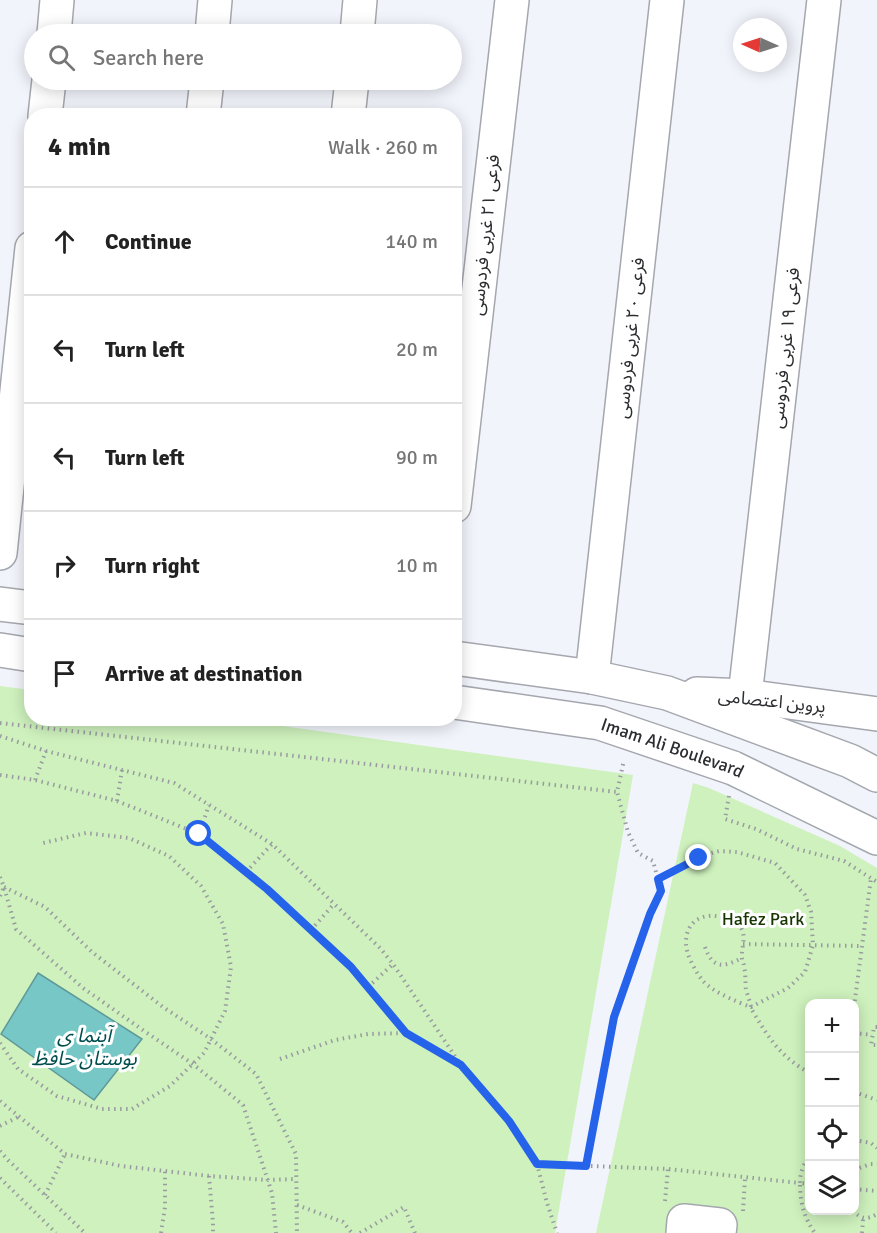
<!DOCTYPE html>
<html lang="en">
<head>
<meta charset="utf-8">
<style>
	:root { --surface:#fff; --page:#f2f2f2; --text:#222; --muted:#767676; --line:#e0e0e0 }
	body { margin:0; font-family:Signika,"Noto Sans Arabic",sans-serif; background:var(--page); color:var(--text) }
	.controls { position:absolute; right:18px; bottom:18px; display:grid; overflow:hidden; border-radius:12px; box-shadow:0 3px 15px #0003 }
	.controls button { width:54px; height:54px; display:grid; place-items:center; padding:0; border:0; border-bottom:2px solid var(--line); background:var(--surface); color:var(--text); font:30px sans-serif }
	.compass { position:absolute; left:733px; top:18px; width:54px; height:54px; border-radius:50%; background:var(--surface); box-shadow:0 3px 15px #0003; rotate:273deg }
	.stop { position:absolute; width:18px; height:18px; margin:-14px; border:4px solid #2563eb; border-radius:50%; background:#fff }
	.stop.end { background:#2563eb; border-color:#fff; box-shadow:0 2px 6px #0008 }
	.list { margin:0; padding:0; list-style:none }
	h2 { display:flex; justify-content:space-between; align-items:center; height:78px; margin:0; padding:0 24px; font-size:26px }
	h2 small { font-size:20px; font-weight:400; color:var(--muted) }
	.list li { display:grid; grid-template-columns:39px 1fr auto; gap:18px; align-items:center; box-sizing:border-box; height:108px; padding:0 24px; border-top:2px solid var(--line) }
	.list b { display:block; font-size:22px; white-space:nowrap }
	.list em { font-size:20px; font-style:normal; color:var(--muted) }
	.icon { flex:none; width:33px; height:33px; fill:none; stroke:currentColor; stroke-width:2; stroke-linecap:round; stroke-linejoin:round }
	.map { position:relative; flex:none; width:877px; height:1233px; overflow:hidden }
	.search { position:absolute; background:var(--surface); box-shadow:0 3px 15px #0003; left:24px; top:24px; width:438px; height:66px; display:flex; align-items:center; gap:15px; box-sizing:border-box; padding:0 21px; border-radius:33px; color:var(--muted); font-size:22px }
	.panel { position:absolute; background:var(--surface); box-shadow:0 3px 15px #0003; left:24px; top:108px; width:438px; height:618px; border-radius:24px }
	.map>svg:first-child { display:block }
	.green { fill:#cef1bd; fill-rule:evenodd }
	.water { fill:#76c7c6; stroke:#609999; stroke-width:1.5 }
	.lines { fill:none; stroke-linecap:round; stroke-linejoin:round }
	.minor-casing { stroke:#a5a7ae; stroke-width:36 }
	.major-casing { stroke:#a5a7ae; stroke-width:36 }
	.path { stroke:#999ba0; stroke-width:4; stroke-dasharray:1.5 4.5; stroke-linecap:butt }
	.minor { stroke:#fff; stroke-width:33 }
	.major { stroke:#fff; stroke-width:33 }
	.route { stroke:#2563eb; stroke-width:8 }
	.labels { text-anchor:middle; stroke-width:6; stroke-linejoin:round; paint-order:stroke }
	.street-label { font-size:18px; fill:#2c2d30; stroke:#fff }
	.park-label { font-size:18px; fill:#163500; stroke:#fff }
	.water-label { font-size:20px; font-style:italic; fill:#004d4e; stroke:#fff }
</style>
</head>
<body>
<div class="map">
<svg width="877" height="1233" viewBox="0 0 877 1233">
	<rect width="100%" height="100%" fill="#f2f4fc"/>
	<!-- green -->
	<path class="green" d="M 0,686 L 31,690 L 32,718 L 232,719 L 633,775 L 555,1233 L 0,1233 Z
		M 693,783 L 709,788 L 840,846 L 877,868 L 877,1233 L 596,1233 ZM 810,1004 L 854,1004 L 854,1210 L 810,1210 Z"/>
	<!-- water -->
	<path class="water" d="M 38,973 L 142,1039 L 94,1100 L 1,1034 Z"/>
	<g class="lines">
		<!-- minor casing -->
		<g class="minor-casing">
			<path id="minor" d="M 54,34 L 57,0
				M 212,34 L 215,0
				M 357,34 L 360,0
				M 45,116 L 49,80
				M 203,116 L 207,80
				M 348,116 L 352,80
				M 454,506 L 512,0
				M 0,553 L 32,248
				M 592,677 L 667,0
				M 745,696 L 824,0
				M 683,1233 L 684,1221 L 720,1225 L 719,1233"/>
		</g>
		<!-- major casing -->
		<g class="major-casing">
			<g id="major">
				<path d="M 0,604 L 32,608"/>
				<path d="M 0,650 L 32,655"/>
				<path d="M 454,658 L 592,677 L 667,693 L 850,761 L 877,775"/>
				<path d="M 697,694 L 745,696 L 877,714"/>
				<path id="s1" d="M 454,702 L 600,723 L 733,768 L 877,838"/>
			</g>
		</g>
		<!-- path -->
		<path class="path" d="M 0,723 L 617,792 L 624,760
			M 0,736 L 46,751 L 174,783 L 272,844 L 380,948 L 393,964 L 461,1065
			M 0,775 L 35,780 L 117,801 L 199,834 L 267,889 L 351,967 L 406,1033
			M 35,780 L 46,751
			M 729,796 L 725,819 L 756,829 L 797,849 L 844,861 L 877,882
			M 117,801 L 122,770
			M 199,834 L 209,805
			M 246,872 L 272,844
			M 0,877 L 4,887 L 16,929 L 83,988 L 147,1033 L 193,1064 L 243,1105 L 272,1193 L 276,1233
			M 658,880 L 708,854 L 719,851 L 737,852 L 775,863 L 805,895 L 811,912 L 813,945 L 805,972 L 788,988 L 751,1007 C 737,1002 713,992 703,981 C 696,973 686,954 686,944 C 685,921 704,911 724,918 C 732,921 739,922 742,930 C 746,940 741,948 742,958 C 742,961 744,963 744,967 C 746,974 745,982 746,990 C 748,996 750,1002 751,1007 L 752,1010 C 768,1037 781,1058 810,1073
			M 4,887 L 45,907 L 92,952 L 163,1007 L 211,1039 L 256,1074 L 296,1154 L 297,1233
			M 0,896 L 4,887
			M 311,930 L 334,904
			M 743,944 L 862,946
			M 705,947 C 713,970 724,967 742,958
			M 368,987 L 393,964
			M 854,1007 L 871,878
			M 877,1027 L 874,1027 L 871,1045 L 877,1045
			M 854,1033 L 872,1035
			M 0,1043 L 18,1069 L 57,1096 L 102,1109 L 132,1109 L 170,1086 L 204,1053 L 225,1011 L 231,967 L 223,924 L 201,886 L 169,856 L 129,838 L 86,833 L 43,843
			M 280,1059 L 335,1040 L 368,1034 L 406,1033 L 461,1065 L 509,1121 L 537,1164 L 547,1203 L 557,1233
			M 854,1092 L 877,1100
			M 0,1101 L 65,1154 L 121,1166 L 209,1176 L 268,1180 L 296,1179
			M 0,1126 L 18,1117
			M 854,1140 L 871,1143 L 877,1148
			M 0,1151 L 8,1160 L 85,1233
			M 537,1164 L 668,1169 L 800,1183 C 800,1173 803,1164 810,1157
			M 586,1166 L 613,1017 L 650,914 L 661,891 L 653,861 L 638,853 L 628,832 L 617,792
			M 854,1170 L 870,1164 L 877,1164
			M 209,1176 L 213,1223 L 213,1233
			M 0,1178 L 56,1233
			M 810,1184 L 800,1183 C 800,1202 804,1218 815,1233
			M 854,1189 L 877,1191
			M 45,1195 L 65,1154
			M 665,1201 L 668,1169
			M 297,1205 L 343,1222 L 352,1233
			M 853,1210 C 860,1219 867,1220 877,1214
			M 743,1211 L 745,1178
			M 161,1233 L 165,1207 L 165,1171
			M 360,1233 L 404,1207 L 415,1233
			M 862,1233 L 863,1219"/>
		<!-- minor -->
		<use href="#minor" class="minor"/>
		<!-- major -->
		<use href="#major" class="major"/>
	</g>
	<g class="lines">
		<!-- route -->
		<path class="route" d="M 199,834 L 267,889 L 351,967 L 406,1033 L 461,1065 L 509,1121 L 537,1164 L 586,1166 L 614,1017 L 650,914 L 661,891 L 658,879 L 699,858"/>
	</g>
	<g class="labels">
		<!-- street labels -->
		<g class="street-label">
			<text transform="translate(485 235) rotate(-84)" y="6">فرعی ۲۱ غربی فردوسی</text>
			<text transform="translate(630 338) rotate(-84)" y="6">فرعی ۲۰ غربی فردوسی</text>
			<text transform="translate(785 348) rotate(-84)" y="6">فرعی ۱۹ غربی فردوسی</text>
			<text transform="translate(772 701) rotate(6)" y="6">پروین اعتصامی</text>
			<text dy="6" stroke="none"><textPath href="#s1" startOffset="224">Imam Ali Boulevard</textPath></text>
		</g>
		<!-- park labels -->
		<g class="park-label">
			<text x="763" y="925">Hafez Park</text>
		</g>
		<!-- water labels -->
		<g class="water-label">
			<text x="84" y="1042">آبنما ی<tspan x="84" dy="23">بوستان حافظ</tspan></text>
		</g>
	</g>
</svg>
<div class="controls">
<button>+</button>
<button>−</button>
<button><svg class="icon" aria-label="locate" viewBox="0 0 24 24"><circle cx="12" cy="12" r="6"/><path d="M12 2v4M12 18v4M2 12h4M18 12h4"/></svg></button>
<button><svg class="icon" aria-label="layers" viewBox="0 0 24 24"><path d="M12 4l9 5-9 5-9-5zM3 14l9 5 9-5"/></svg></button>
</div>
<svg class="compass" viewBox="-18 -18 36 36"><path d="M0-13l5 13h-10z" fill="#e53935"/><path d="M0 13l5-13h-10z" fill="#767676"/></svg>
<div class="stop" style="left:199px;top:834px"></div>
<div class="stop end" style="left:699px;top:858px"></div>
<div class="search"><svg class="icon" aria-label="search" viewBox="0 0 24 24"><circle cx="10" cy="10" r="6"/><path d="M15 15l6 6"/></svg>Search here</div>
<section class="panel">
<h2>4 min<small>Walk · 260 m</small></h2>
<ul class="list">
<li><svg class="icon" aria-label="ahead" viewBox="0 0 24 24"><path d="M12 20V5M6 11l6-6 6 6"/></svg><div><b>Continue</b></div><em>140 m</em></li>
<li><svg class="icon" aria-label="left" viewBox="0 0 24 24"><path d="M17 20v-9H6M10 6l-5 5 5 5"/></svg><div><b>Turn left</b></div><em>20 m</em></li>
<li><svg class="icon" aria-label="left" viewBox="0 0 24 24"><path d="M17 20v-9H6M10 6l-5 5 5 5"/></svg><div><b>Turn left</b></div><em>90 m</em></li>
<li><svg class="icon" aria-label="right" viewBox="0 0 24 24"><path d="M7 20v-9h11M14 6l5 5-5 5"/></svg><div><b>Turn right</b></div><em>10 m</em></li>
<li><svg class="icon" aria-label="arrive" viewBox="0 0 24 24"><path d="M6 21V4h12l-3 4 3 4H6"/></svg><div><b>Arrive at destination</b></div></li>
</ul>
</section>
</div>
</body>
</html>
